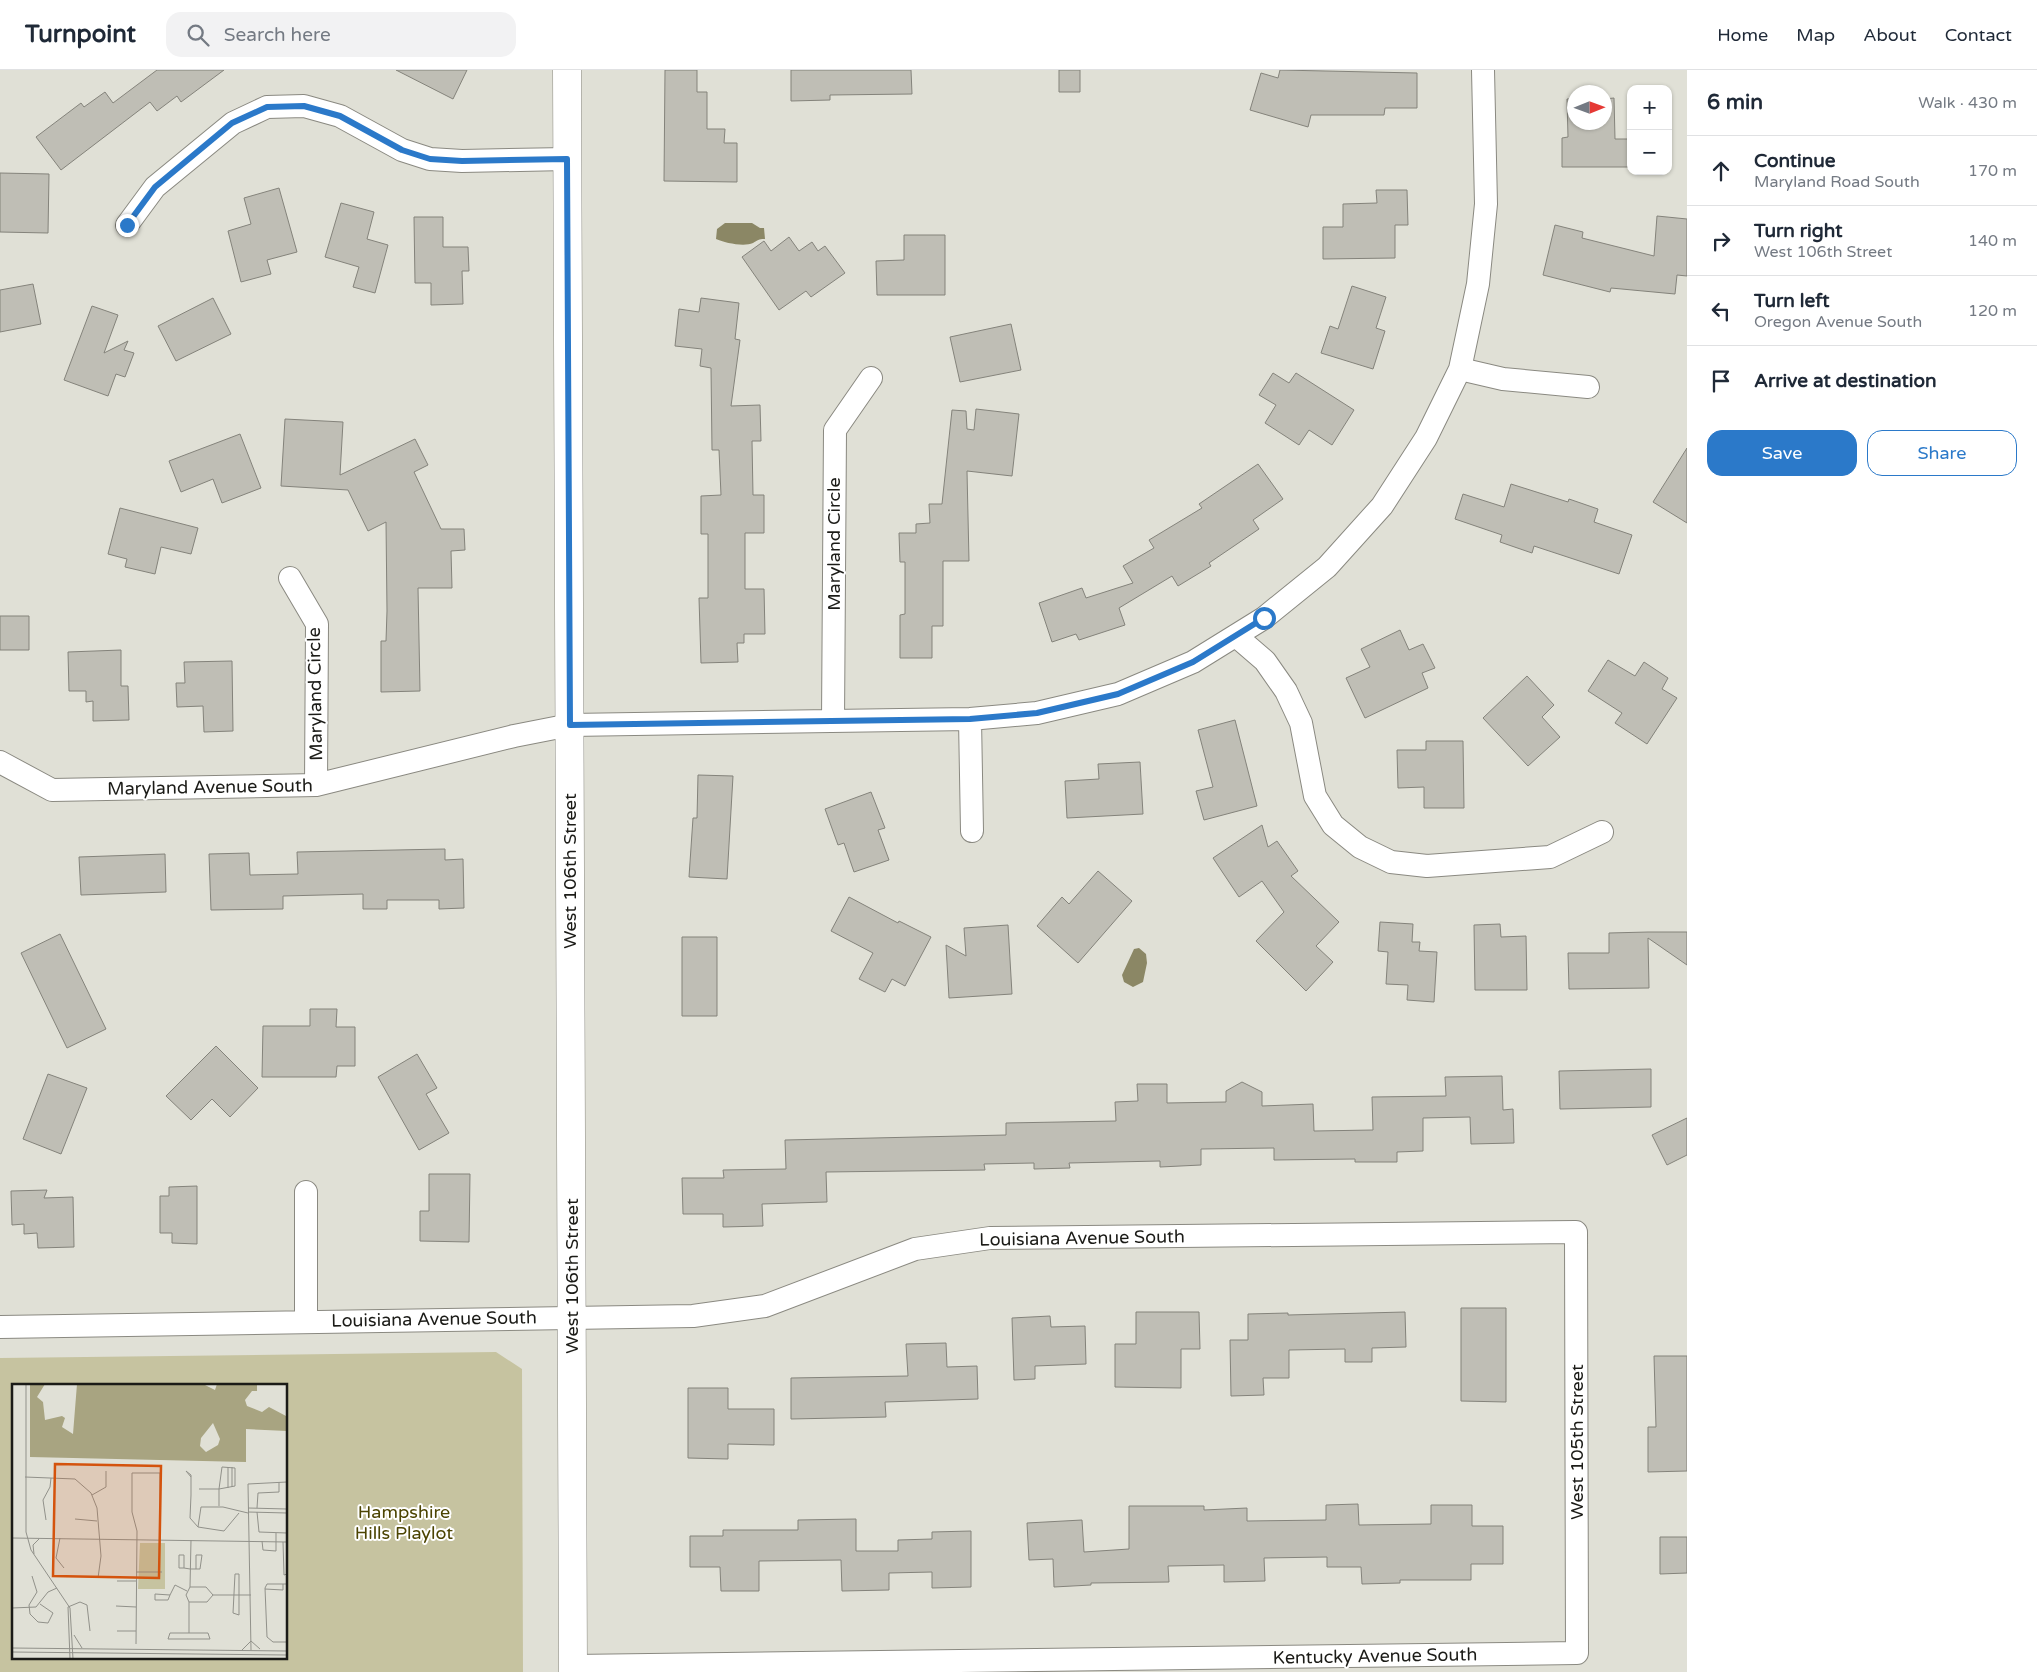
<!DOCTYPE html>
<html lang="en">
<head>
<meta charset="utf-8">
<style>
	:root { --surface:#fff; --page:#f2f2f3; --text:#1f2937; --muted:#747a83; --line:#e0e1e3; --accent:#2b79c9 }
	body { margin:0; font-family:"Varela Round",sans-serif; background:var(--page); color:var(--text) }
	.controls { position:absolute; right:15px; top:15px; display:grid; overflow:hidden; border-radius:10px; box-shadow:0 1px 4px #0004 }
	.controls button { width:45px; height:45px; display:grid; place-items:center; padding:0; border:0; border-bottom:1px solid var(--line); background:var(--surface); color:var(--text); font:25px sans-serif }
	.compass { position:absolute; left:1567px; top:15px; width:45px; height:45px; border-radius:50%; background:var(--surface); box-shadow:0 1px 4px #0004; rotate:89deg }
	.stop { position:absolute; width:15px; height:15px; margin:-11px; border:4px solid #2b79c9; border-radius:50%; background:#fff }
	.stop.end { background:#2b79c9; border-color:#fff; box-shadow:0 1px 5px #0008 }
	.list { margin:0; padding:0; list-style:none }
	h2 { display:flex; justify-content:space-between; align-items:center; height:65px; margin:0; padding:0 20px; font-size:21px }
	h2 small { font-size:16px; font-weight:400; color:var(--muted) }
	.list li { display:grid; grid-template-columns:32px 1fr auto; gap:15px; align-items:center; box-sizing:border-box; height:70px; padding:0 20px; border-top:1px solid var(--line) }
	.list b { display:block; font-size:19px; white-space:nowrap }
	.list p { margin:0; font-size:16px; white-space:nowrap; color:var(--muted) }
	.list em { font-size:16px; font-style:normal; color:var(--muted) }
	.actions { display:flex; gap:10px; padding:15px 20px }
	.actions a { flex:1; padding:11px 0; border:1px solid var(--accent); border-radius:15px; text-align:center; font-size:18px; color:var(--accent) }
	.actions .main { background:var(--accent); color:#fff }
	.icon { flex:none; width:28px; height:28px; fill:none; stroke:currentColor; stroke-width:2; stroke-linecap:round; stroke-linejoin:round }
	.map { position:relative; flex:none; width:1687px; height:1602px; overflow:hidden }
	header { display:flex; align-items:center; gap:30px; box-sizing:border-box; height:70px; padding:0 25px; background:var(--surface); border-bottom:1px solid var(--line) }
	header strong { font-size:24px }
	nav { display:flex; gap:28px; margin-inline-start:auto; font-size:18px }
	.search { width:350px; height:45px; background:var(--page); display:flex; align-items:center; gap:12px; box-sizing:border-box; padding:0 18px; border-radius:15px; color:var(--muted); font-size:19px }
	main { display:flex }
	aside { flex:1; background:var(--surface) }
	.map>svg:first-child { display:block }
	.green { fill:#c6c3a0; fill-rule:evenodd }
	.water { fill:#8b8765 }
	.building { fill:#bfbeb5; stroke:#84837b }
	.lines { fill:none; stroke-linecap:round; stroke-linejoin:round }
	.minor-casing { stroke:#8a8981; stroke-width:24 }
	.tertiary-casing { stroke:#8a8981; stroke-width:29 }
	.minor { stroke:#fff; stroke-width:22 }
	.tertiary { stroke:#fff; stroke-width:28 }
	.route { stroke:#2b79c9; stroke-width:6 }
	.labels { text-anchor:middle; stroke-width:4; stroke-linejoin:round; paint-order:stroke }
	.street-label { font-size:18px; fill:#1b1b17; stroke:#fff }
	.park-label { font-size:18px; fill:#4c4402; stroke:#fff }
	.inset-road { fill:none; stroke:#91918a; stroke-width:1 }
	.view { fill:#d4530d; fill-opacity:0.15; stroke:#d4530d; stroke-width:2.5 }
	.inset-edge { fill:none; stroke:#1b1b17; stroke-width:2.5 }
</style>
</head>
<body>
<header>
<strong>Turnpoint</strong>
<div class="search"><svg class="icon" aria-label="search" viewBox="0 0 24 24"><circle cx="10" cy="10" r="6"/><path d="M15 15l6 6"/></svg>Search here</div>
<nav><a>Home</a><a>Map</a><a>About</a><a>Contact</a></nav>
</header>
<main>
<div class="map">
<svg width="1687" height="1602" viewBox="0 0 1687 1602">
	<rect width="100%" height="100%" fill="#e0e0d6"/>
	<!-- green -->
	<path class="green" d="M 496,1282 L 522,1299 L 523,1602 L 0,1602 L 0,1288 ZM 14,1316 L 286,1316 L 286,1588 L 14,1588 Z"/>
	<!-- water -->
	<path class="water" d="M 725,153 L 752,153 L 760,158 L 764,158 L 765,169 C 759,169 758,170 753,173 C 744,177 725,173 716,169 L 717,159 Z
		M 1139,878 L 1146,884 L 1147,893 L 1143,912 L 1133,917 L 1124,912 L 1122,905 L 1134,879 Z"/>
	<!-- building -->
	<path class="building" d="M 157,0 L 224,0 L 181,32 L 177,26 L 157,41 L 150,32 L 61,100 L 36,67 L 81,33 L 84,37 L 105,22 L 113,33 Z
		M 396,0 L 467,0 L 453,29 Z
		M 665,0 L 697,0 L 697,22 L 707,22 L 707,59 L 725,59 L 724,73 L 737,73 L 737,112 L 664,111 Z
		M 791,0 L 911,0 L 912,24 L 830,25 L 830,30 L 791,31 Z
		M 1059,0 L 1080,0 L 1080,22 L 1059,22 Z
		M 1280,0 L 1417,3 L 1417,38 L 1385,38 L 1384,45 L 1311,45 L 1308,57 L 1250,40 L 1261,3 L 1278,8 Z
		M 1614,28 L 1615,69 L 1631,69 L 1631,97 L 1562,97 L 1562,68 L 1568,67 L 1567,29 L 1574,29 L 1574,52 L 1604,52 L 1604,29 Z
		M 0,103 L 49,104 L 48,163 L 0,162 Z
		M 279,118 L 297,182 L 267,190 L 271,204 L 241,212 L 228,161 L 251,154 L 244,128 Z
		M 1376,120 L 1407,120 L 1408,155 L 1395,155 L 1395,188 L 1323,189 L 1323,157 L 1343,157 L 1343,134 L 1377,133 Z
		M 341,133 L 374,142 L 367,169 L 388,175 L 375,223 L 353,217 L 359,197 L 325,187 Z
		M 1657,146 L 1687,149 L 1687,206 L 1677,205 L 1675,224 L 1611,218 L 1610,222 L 1543,205 L 1555,155 L 1583,162 L 1582,168 L 1654,186 Z
		M 414,147 L 443,147 L 443,177 L 468,177 L 469,201 L 462,201 L 463,234 L 431,235 L 431,213 L 415,213 Z
		M 904,165 L 945,165 L 945,225 L 877,225 L 876,191 L 904,190 Z
		M 789,167 L 799,181 L 812,172 L 818,181 L 825,176 L 845,203 L 811,227 L 806,221 L 779,240 L 742,187 L 764,171 L 771,181 Z
		M 33,214 L 41,254 L 0,262 L 0,220 Z
		M 1352,216 L 1386,227 L 1376,258 L 1385,261 L 1373,299 L 1321,283 L 1330,256 L 1338,259 Z
		M 213,228 L 231,264 L 176,291 L 158,256 Z
		M 701,228 L 739,233 L 735,269 L 740,270 L 731,336 L 760,335 L 761,371 L 752,371 L 753,425 L 764,425 L 764,463 L 745,463 L 745,519 L 764,519 L 765,564 L 744,564 L 744,573 L 737,573 L 738,592 L 701,593 L 699,528 L 708,528 L 708,464 L 701,464 L 701,426 L 721,425 L 719,380 L 712,380 L 711,298 L 700,296 L 702,279 L 675,276 L 679,239 L 699,242 Z
		M 92,236 L 118,245 L 104,283 L 128,271 L 124,280 L 134,283 L 125,307 L 116,304 L 108,326 L 64,310 Z
		M 1011,254 L 1021,300 L 960,312 L 950,267 Z
		M 1273,303 L 1289,313 L 1296,303 L 1354,340 L 1332,375 L 1309,360 L 1299,375 L 1265,353 L 1276,335 L 1259,325 Z
		M 976,339 L 1019,344 L 1012,406 L 967,401 L 969,491 L 943,491 L 943,556 L 932,556 L 932,588 L 900,588 L 900,545 L 905,544 L 905,492 L 900,492 L 899,463 L 916,463 L 916,454 L 930,453 L 929,434 L 942,434 L 952,340 L 966,341 L 967,359 L 974,360 Z
		M 285,349 L 343,352 L 340,405 L 415,369 L 428,395 L 414,402 L 441,459 L 464,459 L 465,480 L 451,481 L 452,518 L 418,518 L 420,621 L 381,622 L 381,571 L 386,571 L 387,541 L 386,452 L 368,461 L 348,420 L 281,416 Z
		M 240,364 L 261,418 L 222,433 L 213,409 L 181,422 L 169,391 Z
		M 1687,378 L 1687,453 L 1653,432 Z
		M 1258,394 L 1283,429 L 1253,450 L 1259,459 L 1209,493 L 1211,496 L 1178,516 L 1172,506 L 1119,538 L 1125,555 L 1079,570 L 1076,564 L 1052,572 L 1039,533 L 1082,518 L 1086,528 L 1133,513 L 1123,496 L 1154,478 L 1149,470 L 1202,438 L 1199,434 Z
		M 1511,414 L 1568,432 L 1569,429 L 1598,439 L 1594,452 L 1632,465 L 1619,504 L 1534,476 L 1532,483 L 1500,472 L 1502,465 L 1455,449 L 1463,424 L 1504,437 Z
		M 120,438 L 198,458 L 191,484 L 161,477 L 155,504 L 125,497 L 127,489 L 108,484 Z
		M 0,546 L 29,546 L 29,580 L 0,580 Z
		M 1400,560 L 1409,580 L 1423,574 L 1435,598 L 1422,603 L 1428,618 L 1365,648 L 1346,608 L 1370,597 L 1361,579 Z
		M 121,580 L 121,616 L 128,616 L 129,650 L 93,651 L 93,631 L 86,632 L 86,621 L 69,621 L 68,582 Z
		M 1608,590 L 1635,606 L 1644,592 L 1668,608 L 1662,619 L 1677,628 L 1647,674 L 1615,653 L 1622,643 L 1588,621 Z
		M 232,591 L 233,661 L 204,662 L 203,636 L 177,637 L 176,613 L 185,613 L 184,592 Z
		M 1527,606 L 1554,635 L 1542,647 L 1560,667 L 1528,696 L 1483,648 Z
		M 1235,650 L 1257,736 L 1204,750 L 1196,721 L 1213,717 L 1198,660 Z
		M 1426,671 L 1463,671 L 1464,738 L 1424,738 L 1424,717 L 1398,718 L 1397,680 L 1426,680 Z
		M 1140,692 L 1143,744 L 1067,748 L 1065,711 L 1099,709 L 1098,694 Z
		M 698,705 L 733,706 L 727,809 L 689,807 L 693,748 L 697,748 Z
		M 871,722 L 885,758 L 878,760 L 889,790 L 854,802 L 844,773 L 838,775 L 825,739 Z
		M 1262,755 L 1268,777 L 1277,771 L 1298,801 L 1291,806 L 1339,852 L 1316,876 L 1333,892 L 1306,921 L 1256,871 L 1284,842 L 1262,811 L 1239,827 L 1213,788 Z
		M 445,779 L 445,790 L 463,789 L 464,838 L 439,839 L 439,830 L 387,830 L 387,839 L 363,839 L 363,824 L 283,826 L 283,839 L 211,840 L 209,784 L 249,783 L 250,805 L 298,804 L 297,782 Z
		M 165,784 L 166,822 L 81,825 L 79,787 Z
		M 1098,801 L 1132,831 L 1078,893 L 1037,856 L 1062,827 L 1069,834 Z
		M 849,827 L 898,853 L 899,851 L 931,867 L 905,916 L 892,909 L 885,922 L 859,909 L 873,883 L 831,861 Z
		M 1380,852 L 1413,854 L 1412,872 L 1420,872 L 1419,881 L 1437,882 L 1434,932 L 1407,930 L 1408,915 L 1386,914 L 1388,882 L 1378,881 Z
		M 1500,854 L 1501,867 L 1526,866 L 1527,920 L 1475,920 L 1474,855 Z
		M 1008,855 L 1012,924 L 949,928 L 946,875 L 966,886 L 964,858 Z
		M 1648,862 L 1687,862 L 1687,895 L 1648,868 L 1649,918 L 1569,919 L 1568,883 L 1609,883 L 1609,863 Z
		M 60,864 L 106,959 L 67,978 L 21,883 Z
		M 682,867 L 717,867 L 717,946 L 682,946 Z
		M 310,939 L 337,939 L 336,957 L 355,957 L 355,996 L 337,996 L 336,1007 L 262,1007 L 263,956 L 310,956 Z
		M 216,976 L 258,1018 L 230,1047 L 212,1029 L 191,1050 L 166,1026 Z
		M 417,984 L 437,1018 L 426,1024 L 449,1063 L 419,1080 L 378,1007 Z
		M 1651,999 L 1651,1037 L 1560,1039 L 1559,1001 Z
		M 48,1004 L 87,1018 L 61,1084 L 23,1069 Z
		M 1502,1006 L 1503,1040 L 1513,1039 L 1514,1073 L 1471,1074 L 1470,1047 L 1423,1048 L 1423,1081 L 1397,1082 L 1397,1092 L 1355,1092 L 1355,1089 L 1274,1090 L 1274,1078 L 1201,1079 L 1201,1095 L 1160,1097 L 1160,1091 L 1069,1093 L 1070,1098 L 1034,1099 L 1034,1093 L 984,1094 L 985,1100 L 826,1102 L 827,1132 L 762,1134 L 763,1156 L 723,1157 L 723,1144 L 683,1144 L 682,1108 L 724,1108 L 723,1100 L 786,1099 L 785,1070 L 1006,1065 L 1006,1053 L 1116,1051 L 1115,1032 L 1138,1031 L 1137,1014 L 1167,1014 L 1167,1033 L 1226,1032 L 1226,1021 L 1242,1012 L 1262,1022 L 1262,1036 L 1313,1034 L 1314,1061 L 1373,1060 L 1372,1027 L 1446,1026 L 1445,1007 Z
		M 1687,1048 L 1687,1085 L 1667,1095 L 1652,1065 Z
		M 429,1104 L 470,1104 L 469,1172 L 420,1171 L 420,1141 L 429,1141 Z
		M 197,1116 L 197,1174 L 172,1173 L 172,1163 L 160,1163 L 160,1126 L 169,1126 L 169,1117 Z
		M 47,1120 L 44,1128 L 73,1127 L 74,1177 L 38,1178 L 37,1163 L 24,1164 L 24,1154 L 12,1155 L 11,1121 Z
		M 1461,1238 L 1506,1238 L 1506,1332 L 1461,1331 Z
		M 1136,1242 L 1199,1242 L 1200,1279 L 1181,1279 L 1181,1318 L 1115,1317 L 1115,1274 L 1136,1274 Z
		M 1405,1242 L 1406,1277 L 1372,1278 L 1372,1292 L 1345,1292 L 1345,1279 L 1289,1280 L 1289,1308 L 1263,1308 L 1264,1325 L 1231,1326 L 1230,1270 L 1248,1270 L 1248,1244 L 1288,1243 L 1288,1245 Z
		M 1050,1246 L 1051,1257 L 1085,1256 L 1086,1294 L 1035,1296 L 1035,1309 L 1014,1310 L 1012,1248 Z
		M 946,1273 L 947,1297 L 977,1296 L 978,1329 L 885,1332 L 886,1347 L 791,1349 L 791,1308 L 908,1306 L 906,1274 Z
		M 1654,1286 L 1687,1286 L 1687,1401 L 1648,1402 L 1648,1357 L 1656,1357 Z
		M 688,1318 L 728,1318 L 728,1339 L 774,1339 L 774,1375 L 728,1374 L 728,1389 L 688,1388 Z
		M 1358,1434 L 1359,1455 L 1431,1454 L 1431,1435 L 1472,1435 L 1472,1456 L 1503,1456 L 1503,1494 L 1471,1494 L 1471,1510 L 1400,1510 L 1400,1513 L 1362,1514 L 1361,1497 L 1327,1497 L 1327,1487 L 1264,1488 L 1265,1511 L 1224,1512 L 1224,1495 L 1168,1496 L 1169,1512 L 1091,1513 L 1091,1515 L 1054,1517 L 1053,1489 L 1029,1490 L 1027,1453 L 1082,1450 L 1084,1482 L 1129,1479 L 1129,1436 L 1204,1436 L 1204,1440 L 1247,1438 L 1247,1451 L 1326,1450 L 1326,1435 Z
		M 856,1449 L 856,1481 L 898,1481 L 898,1470 L 932,1469 L 932,1462 L 971,1461 L 971,1517 L 932,1518 L 932,1502 L 889,1503 L 889,1520 L 842,1521 L 841,1490 L 759,1491 L 759,1521 L 721,1521 L 720,1497 L 690,1497 L 690,1466 L 723,1466 L 723,1460 L 798,1460 L 798,1450 Z
		M 1660,1467 L 1687,1467 L 1687,1503 L 1660,1504 Z"/>
	<g class="lines">
		<!-- minor casing -->
		<g class="minor-casing">
			<path id="minor" d="M 127,155 L 155,117 L 233,53 L 267,37 L 304,36 L 340,46 L 402,80 L 430,89 L 462,91 L 567,89
				M 1460,299 L 1503,309 L 1588,317
				M 290,508 L 317,554 L 316,715
				M 1236,566 L 1265,591 L 1286,621 L 1301,653 L 1315,726 L 1333,755 L 1360,777 L 1391,792 L 1427,796 L 1550,787 L 1602,762
				M 970,649 L 972,761
				M 833,651 L 835,360 L 871,308
				M 0,692 L 52,720 L 316,715 L 514,666 L 570,655 L 970,649 L 1037,643 L 1118,624 L 1193,592 L 1264,548 L 1327,497 L 1382,436 L 1426,368 L 1460,299 L 1478,214 L 1486,134 L 1483,0
				M 306,1122 L 306,1252
				M 0,1257 L 693,1246 L 765,1236 L 915,1179 L 990,1168 L 1576,1162 L 1577,1583 L 573,1596"/>
		</g>
		<!-- tertiary casing -->
		<g class="tertiary-casing">
			<path id="tertiary" d="M 567,0 L 573,1602"/>
		</g>
		<!-- minor -->
		<use href="#minor" class="minor"/>
		<!-- tertiary -->
		<use href="#tertiary" class="tertiary"/>
	</g>
	<g class="lines">
		<!-- route -->
		<path class="route" d="M 127,155 L 155,117 L 232,53 L 267,37 L 304,36 L 340,46 L 402,80 L 430,89 L 462,91 L 567,89 L 570,655 L 970,649 L 1037,643 L 1118,624 L 1193,592 L 1264,548"/>
	</g>
	<g class="labels">
		<!-- street labels -->
		<g class="street-label">
			<text transform="translate(834 474) rotate(-90)" y="6">Maryland Circle</text>
			<text transform="translate(315 624) rotate(-91)" y="6">Maryland Circle</text>
			<text transform="translate(210 717) rotate(-1)" y="6">Maryland Avenue South</text>
			<text transform="translate(570 801) rotate(-90)" y="6">West 106th Street</text>
			<text transform="translate(1082 1168) rotate(-1)" y="6">Louisiana Avenue South</text>
			<text transform="translate(572 1206) rotate(-90)" y="6">West 106th Street</text>
			<text transform="translate(434 1249) rotate(-1)" y="6">Louisiana Avenue South</text>
			<text transform="translate(1577 1372) rotate(-90)" y="6">West 105th Street</text>
			<text transform="translate(1375 1586) rotate(-1)" y="6">Kentucky Avenue South</text>
		</g>
		<!-- park labels -->
		<g class="park-label">
			<text x="404" y="1448">Hampshire<tspan x="404" dy="21">Hills Playlot</tspan></text>
		</g>
	</g>
	<!-- overview -->
	<g transform="translate(12 1314)">
		<rect width="275" height="275" fill="#e0e0d6"/>
		<path d="M 128,159 L 153,159 L 153,205 L 126,205 Z" fill="#c6c3a0"/>
		<path d="M 18,0 L 33,0 L 25,13 L 31,18 L 33,36 L 50,32 L 53,34 L 50,43 L 61,50 L 65,0 L 191,0 L 203,6 L 205,0 L 245,1 L 245,7 L 240,7 L 233,16 L 235,22 L 250,28 L 257,23 L 274,32 L 275,47 L 234,45 L 234,78 L 18,73 ZM 201,39 L 208,55 L 206,61 L 194,68 L 188,62 L 189,54 Z" fill="#a8a481" fill-rule="evenodd"/>
		<path class="inset-road" d="M 14,0 L 14,148 L 19,166 L 58,224 L 61,275M 13,93 L 63,95 L 79,109 L 85,124 L 89,172 L 86,194M 179,93 L 174,87 L 179,91 L 179,111 L 178,134 L 186,143M 220,103 L 220,83M 216,104 L 216,83M 187,105 L 207,105 L 223,102 L 223,84 L 210,83 L 207,105 L 207,122M 80,111 L 94,103 L 94,87M 236,124 L 275,125M 245,124 L 246,109 L 267,108 L 267,98M 236,128 L 275,129M 245,128 L 247,148 L 275,149M 227,129 L 212,147 L 186,143 L 189,123 L 211,123 L 236,129M 63,135 L 85,137M 34,136 L 31,116 L 38,103 L 39,94M 0,154 L 275,158M 48,154 L 44,174 L 52,184M 250,157 L 251,166 L 264,167 L 264,149M 271,158 L 272,191 L 275,190M 22,170 L 21,161 L 27,155M 172,184 L 172,171 L 167,171 L 167,184 L 172,184 L 178,185 L 188,185 L 190,171 L 184,171 L 184,185M 124,188 L 150,188M 223,190 L 227,190 L 227,231 L 221,229 ZM 20,192 L 25,208 L 17,221 L 18,230 L 26,238 L 36,239 L 41,229 L 28,220M 105,197 L 124,197M 275,200 L 255,200 L 253,204 L 255,253 L 261,258 L 275,258M 253,205 L 271,206 L 271,200M 158,211 L 156,216 L 143,216 L 143,210 L 158,211 L 163,201 L 175,207M 201,211 L 239,211M 177,218 L 195,218 L 201,211 L 194,203 L 178,203M 104,222 L 124,223M 56,223 L 58,275M 56,223 L 68,218 L 75,221 L 78,247M 0,224 L 24,223 L 36,208 L 45,204M 105,247 L 124,247M 177,249 L 196,249 L 198,255 L 156,255 L 158,249 L 177,249 L 177,218 L 174,211 L 178,203 L 179,156M 62,251 L 70,264M 124,260 L 125,147 L 120,128 L 120,89 L 148,89 L 148,156M 0,264 L 275,267M 230,266 L 239,257 L 248,265M 239,266 L 236,100 L 275,98M 0,268 L 275,271"/>
		<path class="view" d="M 43,80 L 149,82 L 147,194 L 41,192 Z"/>
		<rect width="275" height="275" class="inset-edge"/>
	</g>
</svg>
<div class="controls">
<button>+</button>
<button>−</button>
</div>
<svg class="compass" viewBox="-18 -18 36 36"><path d="M0-13l5 13h-10z" fill="#e53935"/><path d="M0 13l5-13h-10z" fill="#747a83"/></svg>
<div class="stop" style="left:1264px;top:548px"></div>
<div class="stop end" style="left:127px;top:155px"></div>
</div>
<aside>
<h2>6 min<small>Walk · 430 m</small></h2>
<ul class="list">
<li><svg class="icon" aria-label="ahead" viewBox="0 0 24 24"><path d="M12 20V5M6 11l6-6 6 6"/></svg><div><b>Continue</b><p>Maryland Road South</p></div><em>170 m</em></li>
<li><svg class="icon" aria-label="right" viewBox="0 0 24 24"><path d="M7 20v-9h11M14 6l5 5-5 5"/></svg><div><b>Turn right</b><p>West 106th Street</p></div><em>140 m</em></li>
<li><svg class="icon" aria-label="left" viewBox="0 0 24 24"><path d="M17 20v-9H6M10 6l-5 5 5 5"/></svg><div><b>Turn left</b><p>Oregon Avenue South</p></div><em>120 m</em></li>
<li><svg class="icon" aria-label="arrive" viewBox="0 0 24 24"><path d="M6 21V4h12l-3 4 3 4H6"/></svg><div><b>Arrive at destination</b></div></li>
</ul>
<div class="actions"><a class="main">Save</a><a>Share</a></div>
</aside>
</main>
</body>
</html>
